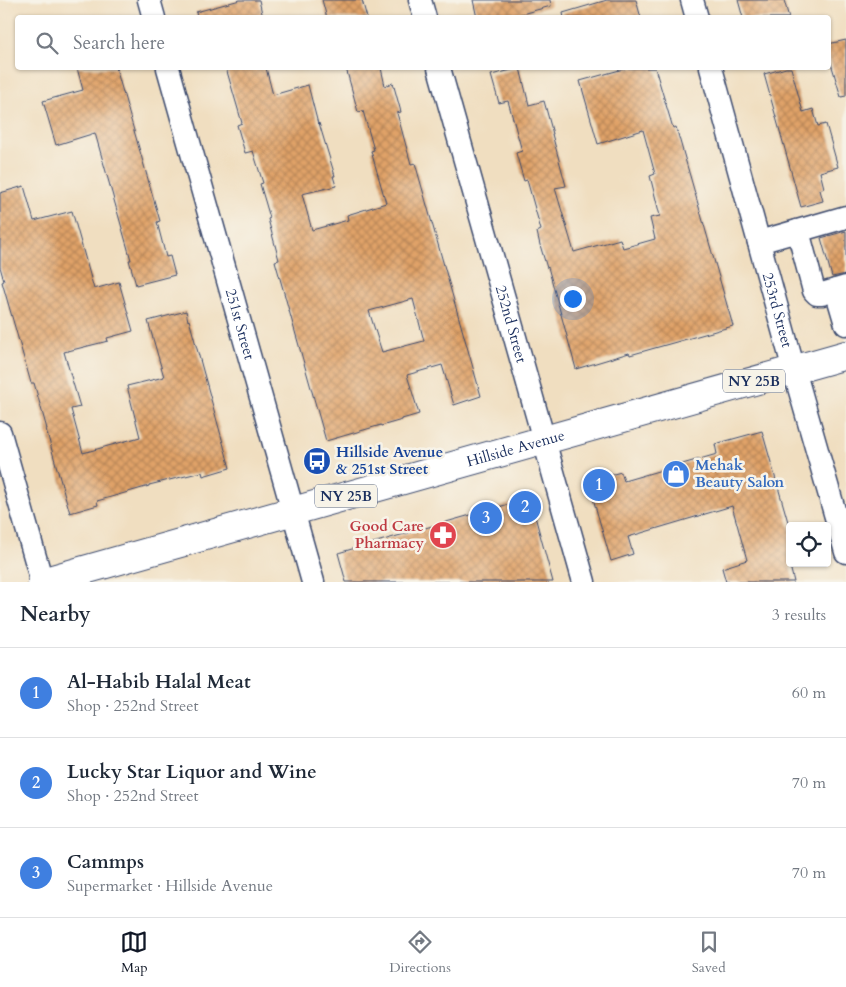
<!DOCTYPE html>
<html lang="en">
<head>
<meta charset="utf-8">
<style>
	:root { --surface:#fff; --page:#f2f2f3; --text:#1f2937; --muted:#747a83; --line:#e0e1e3; --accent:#111827 }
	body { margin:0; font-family:Cardo,serif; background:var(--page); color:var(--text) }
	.controls { position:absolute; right:15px; bottom:15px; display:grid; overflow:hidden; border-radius:5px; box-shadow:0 1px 4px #0004 }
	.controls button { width:45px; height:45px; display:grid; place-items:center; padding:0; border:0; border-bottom:1px solid var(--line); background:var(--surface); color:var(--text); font:25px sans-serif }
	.you { position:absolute; left:572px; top:298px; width:18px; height:18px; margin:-12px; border:4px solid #fff; border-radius:50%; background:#1a73e8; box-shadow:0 0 0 8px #1a73e833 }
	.badge { display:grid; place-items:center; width:32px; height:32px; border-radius:50%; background:var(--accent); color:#fff; font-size:16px; font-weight:700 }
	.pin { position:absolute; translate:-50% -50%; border:2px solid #fff; box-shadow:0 1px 5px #0006 }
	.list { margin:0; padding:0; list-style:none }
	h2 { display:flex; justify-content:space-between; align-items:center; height:65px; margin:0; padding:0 20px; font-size:21px }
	h2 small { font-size:16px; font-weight:400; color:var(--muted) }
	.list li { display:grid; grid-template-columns:32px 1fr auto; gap:15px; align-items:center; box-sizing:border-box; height:90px; padding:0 20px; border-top:1px solid var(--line) }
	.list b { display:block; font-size:19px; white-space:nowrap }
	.list p { margin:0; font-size:16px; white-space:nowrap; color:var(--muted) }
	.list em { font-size:16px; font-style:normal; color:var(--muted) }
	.icon { flex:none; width:28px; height:28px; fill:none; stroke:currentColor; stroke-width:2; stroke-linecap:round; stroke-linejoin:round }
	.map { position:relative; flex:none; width:846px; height:582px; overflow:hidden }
	.search { position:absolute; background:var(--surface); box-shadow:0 1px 4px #0004; left:15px; right:15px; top:15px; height:55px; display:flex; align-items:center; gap:12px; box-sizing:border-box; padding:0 18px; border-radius:5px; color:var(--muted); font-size:19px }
	.sheet { height:335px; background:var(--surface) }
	nav { display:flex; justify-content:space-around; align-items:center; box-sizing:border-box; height:70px; border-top:1px solid var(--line); background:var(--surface); font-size:14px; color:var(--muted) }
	nav a { display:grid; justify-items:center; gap:2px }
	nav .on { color:var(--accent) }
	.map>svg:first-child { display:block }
	.building { fill:url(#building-cross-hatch); fill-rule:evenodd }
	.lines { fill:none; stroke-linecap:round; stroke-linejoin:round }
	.minor-casing { stroke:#3b496d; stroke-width:25 }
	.major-casing { stroke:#3b496d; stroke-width:30 }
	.minor { stroke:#fff; stroke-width:22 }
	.major { stroke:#fff; stroke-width:28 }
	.labels { text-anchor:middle; stroke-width:5; stroke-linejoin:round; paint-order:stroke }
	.shield { fill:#f7f3e8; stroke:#5d6a87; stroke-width:1 }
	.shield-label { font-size:14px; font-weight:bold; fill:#1b2f5e }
	.street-label { font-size:15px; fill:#1b2f5e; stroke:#f7f3e8 }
	.transit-label { font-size:15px; font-weight:bold; fill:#164399; stroke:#f7f3e8; text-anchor:start }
	.shop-label { font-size:15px; font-weight:bold; fill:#366cbe; stroke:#f7f3e8; text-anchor:start }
	.health-label { font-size:15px; font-weight:bold; fill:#be3a42; stroke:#f7f3e8; text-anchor:end }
</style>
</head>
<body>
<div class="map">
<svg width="846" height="582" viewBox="0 0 846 582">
	<defs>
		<pattern id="building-cross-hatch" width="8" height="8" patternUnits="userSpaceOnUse" patternTransform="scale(1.25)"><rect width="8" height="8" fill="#e0a267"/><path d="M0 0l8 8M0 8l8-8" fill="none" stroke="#b58458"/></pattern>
	</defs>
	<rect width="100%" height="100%" fill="#f7f3e8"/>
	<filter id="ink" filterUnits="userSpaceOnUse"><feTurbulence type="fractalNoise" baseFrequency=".02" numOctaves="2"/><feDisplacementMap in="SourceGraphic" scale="10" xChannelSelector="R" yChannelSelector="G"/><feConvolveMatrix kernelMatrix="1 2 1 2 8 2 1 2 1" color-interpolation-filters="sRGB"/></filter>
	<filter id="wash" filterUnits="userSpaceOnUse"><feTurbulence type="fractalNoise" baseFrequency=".0096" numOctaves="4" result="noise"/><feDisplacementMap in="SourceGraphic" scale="20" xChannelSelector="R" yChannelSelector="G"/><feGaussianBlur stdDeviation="1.12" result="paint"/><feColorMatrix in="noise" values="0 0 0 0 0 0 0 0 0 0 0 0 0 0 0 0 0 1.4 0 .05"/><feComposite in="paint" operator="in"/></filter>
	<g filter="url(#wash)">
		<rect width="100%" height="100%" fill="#f0dec0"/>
		<g id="blocks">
			<!-- building -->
			<path class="building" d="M 240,0 L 259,0 L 263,18 L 197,18 L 196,12 Z
				M 322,0 L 362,0 L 367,18 L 327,18 Z
				M 473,0 L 550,0 L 551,6 L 507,18 L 477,18 Z
				M 607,0 L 636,0 L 641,18 L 564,18 L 563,13 Z
				M 738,0 L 784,0 L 789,18 L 743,18 Z
				M 846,40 L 846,96 L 841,97 L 828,53 L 828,44 Z
				M 77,68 L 116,68 L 160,221 L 157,222 L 166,257 L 170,256 L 175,275 L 136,285 L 129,260 L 131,260 L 95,133 L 56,145 L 43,101 L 83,90 Z
				M 226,68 L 266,68 L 273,95 L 308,85 L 318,124 L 319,123 L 335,176 L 333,176 L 336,186 L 302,194 L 312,230 L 348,220 L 347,215 L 386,203 L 371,151 L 374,150 L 363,111 L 358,112 L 346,68 L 381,68 L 385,86 L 393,83 L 401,112 L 397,113 L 411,164 L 415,163 L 481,396 L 454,405 L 442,365 L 407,375 L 419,414 L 402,419 L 402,420 L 381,426 L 381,425 L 326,441 L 275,261 L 279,260 L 268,219 L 270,218 L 260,184 L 263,183 L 253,151 L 245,153 L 237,125 L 242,123 ZM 413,299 L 424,341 L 382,352 L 369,311 Z
				M 520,68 L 529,105 L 544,101 L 553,134 L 552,134 L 566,186 L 555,188 L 574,252 L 620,239 L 623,248 L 655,239 L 650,218 L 660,216 L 650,176 L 655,174 L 643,130 L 598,144 L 580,81 L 627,68 L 655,68 L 673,128 L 676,127 L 733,326 L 630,355 L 629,353 L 576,369 L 548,267 L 547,268 L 540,245 L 537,232 L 541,230 L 527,180 L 524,181 L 516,153 L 522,151 L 508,101 L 499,103 L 491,75 Z
				M 786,68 L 791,68 L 803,112 L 813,109 L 818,126 L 826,124 L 838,167 L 820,172 L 824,188 L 820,190 L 823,201 L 801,207 L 764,74 Z
				M 24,186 L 34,221 L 72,211 L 94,289 L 119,282 L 133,331 L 107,338 L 108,341 L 64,352 L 80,407 L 71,409 L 83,453 L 140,437 L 127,386 L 164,377 L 148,321 L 186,311 L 188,321 L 189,320 L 230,468 L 203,476 L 202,472 L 149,485 L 149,486 L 97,501 L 98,505 L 70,513 L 56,465 L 46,429 L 47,429 L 34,383 L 31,383 L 2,282 L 4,281 L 0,267 L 0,193 Z
				M 846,231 L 846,274 L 832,277 L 821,238 Z
				M 762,431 L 790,529 L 790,566 L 794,582 L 726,582 L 722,568 L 747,560 L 732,506 L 628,537 L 633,554 L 611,561 L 588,481 L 621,472 L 624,481 L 665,469 L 717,454 L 715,444 Z
				M 530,498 L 553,582 L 346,582 L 338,553 Z"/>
		</g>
	</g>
	<g filter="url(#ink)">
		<use href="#blocks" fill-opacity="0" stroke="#3b496d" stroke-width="1"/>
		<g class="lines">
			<!-- minor casing -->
			<g class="minor-casing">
				<g id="minor">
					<path d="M 149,0 L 154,18"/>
					<path d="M 420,0 L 425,18"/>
					<path d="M 692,0 L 697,18"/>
					<path id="s1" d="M 168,68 L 313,582"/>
					<path id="s2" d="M 439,68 L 584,582"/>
					<path id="s3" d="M 711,68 L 794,370 L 846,552"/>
					<path d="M 798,231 L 814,291 L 817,294 L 822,294 L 846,287"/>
					<path d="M 759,242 L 846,217"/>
					<path d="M 836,290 L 846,324"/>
					<path d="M 0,433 L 42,582"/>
				</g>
			</g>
			<!-- major casing -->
			<g class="major-casing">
				<g id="major">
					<path id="s4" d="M 42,582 L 846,355"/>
				</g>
			</g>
			<!-- minor -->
			<use href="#minor" class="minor"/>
			<!-- major -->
			<use href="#major" class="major"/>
		</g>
	</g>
	<!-- icons -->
	<defs>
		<g id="bus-disc" transform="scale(1.4375)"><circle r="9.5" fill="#1a4fb4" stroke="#f7f3e8"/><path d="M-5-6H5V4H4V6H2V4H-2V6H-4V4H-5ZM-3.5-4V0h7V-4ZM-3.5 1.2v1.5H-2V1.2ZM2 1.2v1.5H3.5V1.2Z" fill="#fff"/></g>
		<g id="shop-disc" transform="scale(1.4375)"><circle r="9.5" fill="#3f7fe0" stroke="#f7f3e8"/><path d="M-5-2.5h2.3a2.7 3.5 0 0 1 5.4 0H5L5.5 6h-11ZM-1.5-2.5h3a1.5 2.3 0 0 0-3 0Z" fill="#fff"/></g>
		<g id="pharmacy-disc" transform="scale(1.4375)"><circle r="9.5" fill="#e0444e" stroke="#f7f3e8"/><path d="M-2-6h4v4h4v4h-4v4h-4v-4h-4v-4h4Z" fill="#fff"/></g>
	</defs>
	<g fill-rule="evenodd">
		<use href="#bus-disc" x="317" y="461"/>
		<use href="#shop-disc" x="676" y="474"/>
		<use href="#pharmacy-disc" x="443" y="535"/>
	</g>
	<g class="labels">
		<!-- shield labels -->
		<g class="shield">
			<rect x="723" y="369.5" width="62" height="23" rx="4"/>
			<rect x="315" y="484.5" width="62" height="23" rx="4"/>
		</g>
		<g class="shield-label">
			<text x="754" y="386">NY 25B</text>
			<text x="346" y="501">NY 25B</text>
		</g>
		<!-- street labels -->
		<g class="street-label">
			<text dy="5" stroke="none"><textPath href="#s3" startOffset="251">253rd Street</textPath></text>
			<text dy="5" stroke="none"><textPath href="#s1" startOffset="266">251st Street</textPath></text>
			<text dy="5" stroke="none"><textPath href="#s2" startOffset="266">252nd Street</textPath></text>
			<text dy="5" stroke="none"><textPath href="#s4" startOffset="492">Hillside Avenue</textPath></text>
		</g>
		<!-- transit labels -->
		<g class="transit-label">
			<text x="336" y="457">Hillside Avenue<tspan x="336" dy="17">&amp; 251st Street</tspan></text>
		</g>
		<!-- shop labels -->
		<g class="shop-label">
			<text x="695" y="470">Mehak<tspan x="695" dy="17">Beauty Salon</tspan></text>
		</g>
		<!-- health labels -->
		<g class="health-label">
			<text x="424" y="531">Good Care<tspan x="424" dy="17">Pharmacy</tspan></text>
		</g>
	</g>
</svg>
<div class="controls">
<button><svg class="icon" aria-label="locate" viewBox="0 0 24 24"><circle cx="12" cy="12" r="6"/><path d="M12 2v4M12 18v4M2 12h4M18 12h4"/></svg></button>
</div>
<div class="you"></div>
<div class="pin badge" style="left:599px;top:485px;background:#3f7fe0">1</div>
<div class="pin badge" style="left:525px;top:507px;background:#3f7fe0">2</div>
<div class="pin badge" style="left:486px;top:518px;background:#3f7fe0">3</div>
<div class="search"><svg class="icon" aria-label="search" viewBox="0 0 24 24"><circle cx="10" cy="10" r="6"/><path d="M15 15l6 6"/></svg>Search here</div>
</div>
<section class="sheet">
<h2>Nearby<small>3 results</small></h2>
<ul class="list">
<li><span class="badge" style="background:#3f7fe0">1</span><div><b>Al-Habib Halal Meat</b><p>Shop · 252nd Street</p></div><em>60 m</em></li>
<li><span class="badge" style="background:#3f7fe0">2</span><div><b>Lucky Star Liquor and Wine</b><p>Shop · 252nd Street</p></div><em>70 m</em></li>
<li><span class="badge" style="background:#3f7fe0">3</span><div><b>Cammps</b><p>Supermarket · Hillside Avenue</p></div><em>70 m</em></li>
</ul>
</section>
<nav>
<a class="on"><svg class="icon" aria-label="map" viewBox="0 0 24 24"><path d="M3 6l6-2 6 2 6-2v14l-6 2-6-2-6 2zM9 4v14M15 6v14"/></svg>Map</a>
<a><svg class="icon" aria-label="directions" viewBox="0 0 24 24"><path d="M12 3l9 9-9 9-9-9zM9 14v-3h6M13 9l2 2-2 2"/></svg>Directions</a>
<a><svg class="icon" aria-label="saved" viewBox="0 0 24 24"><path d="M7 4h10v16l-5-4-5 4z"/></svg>Saved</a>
</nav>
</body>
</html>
